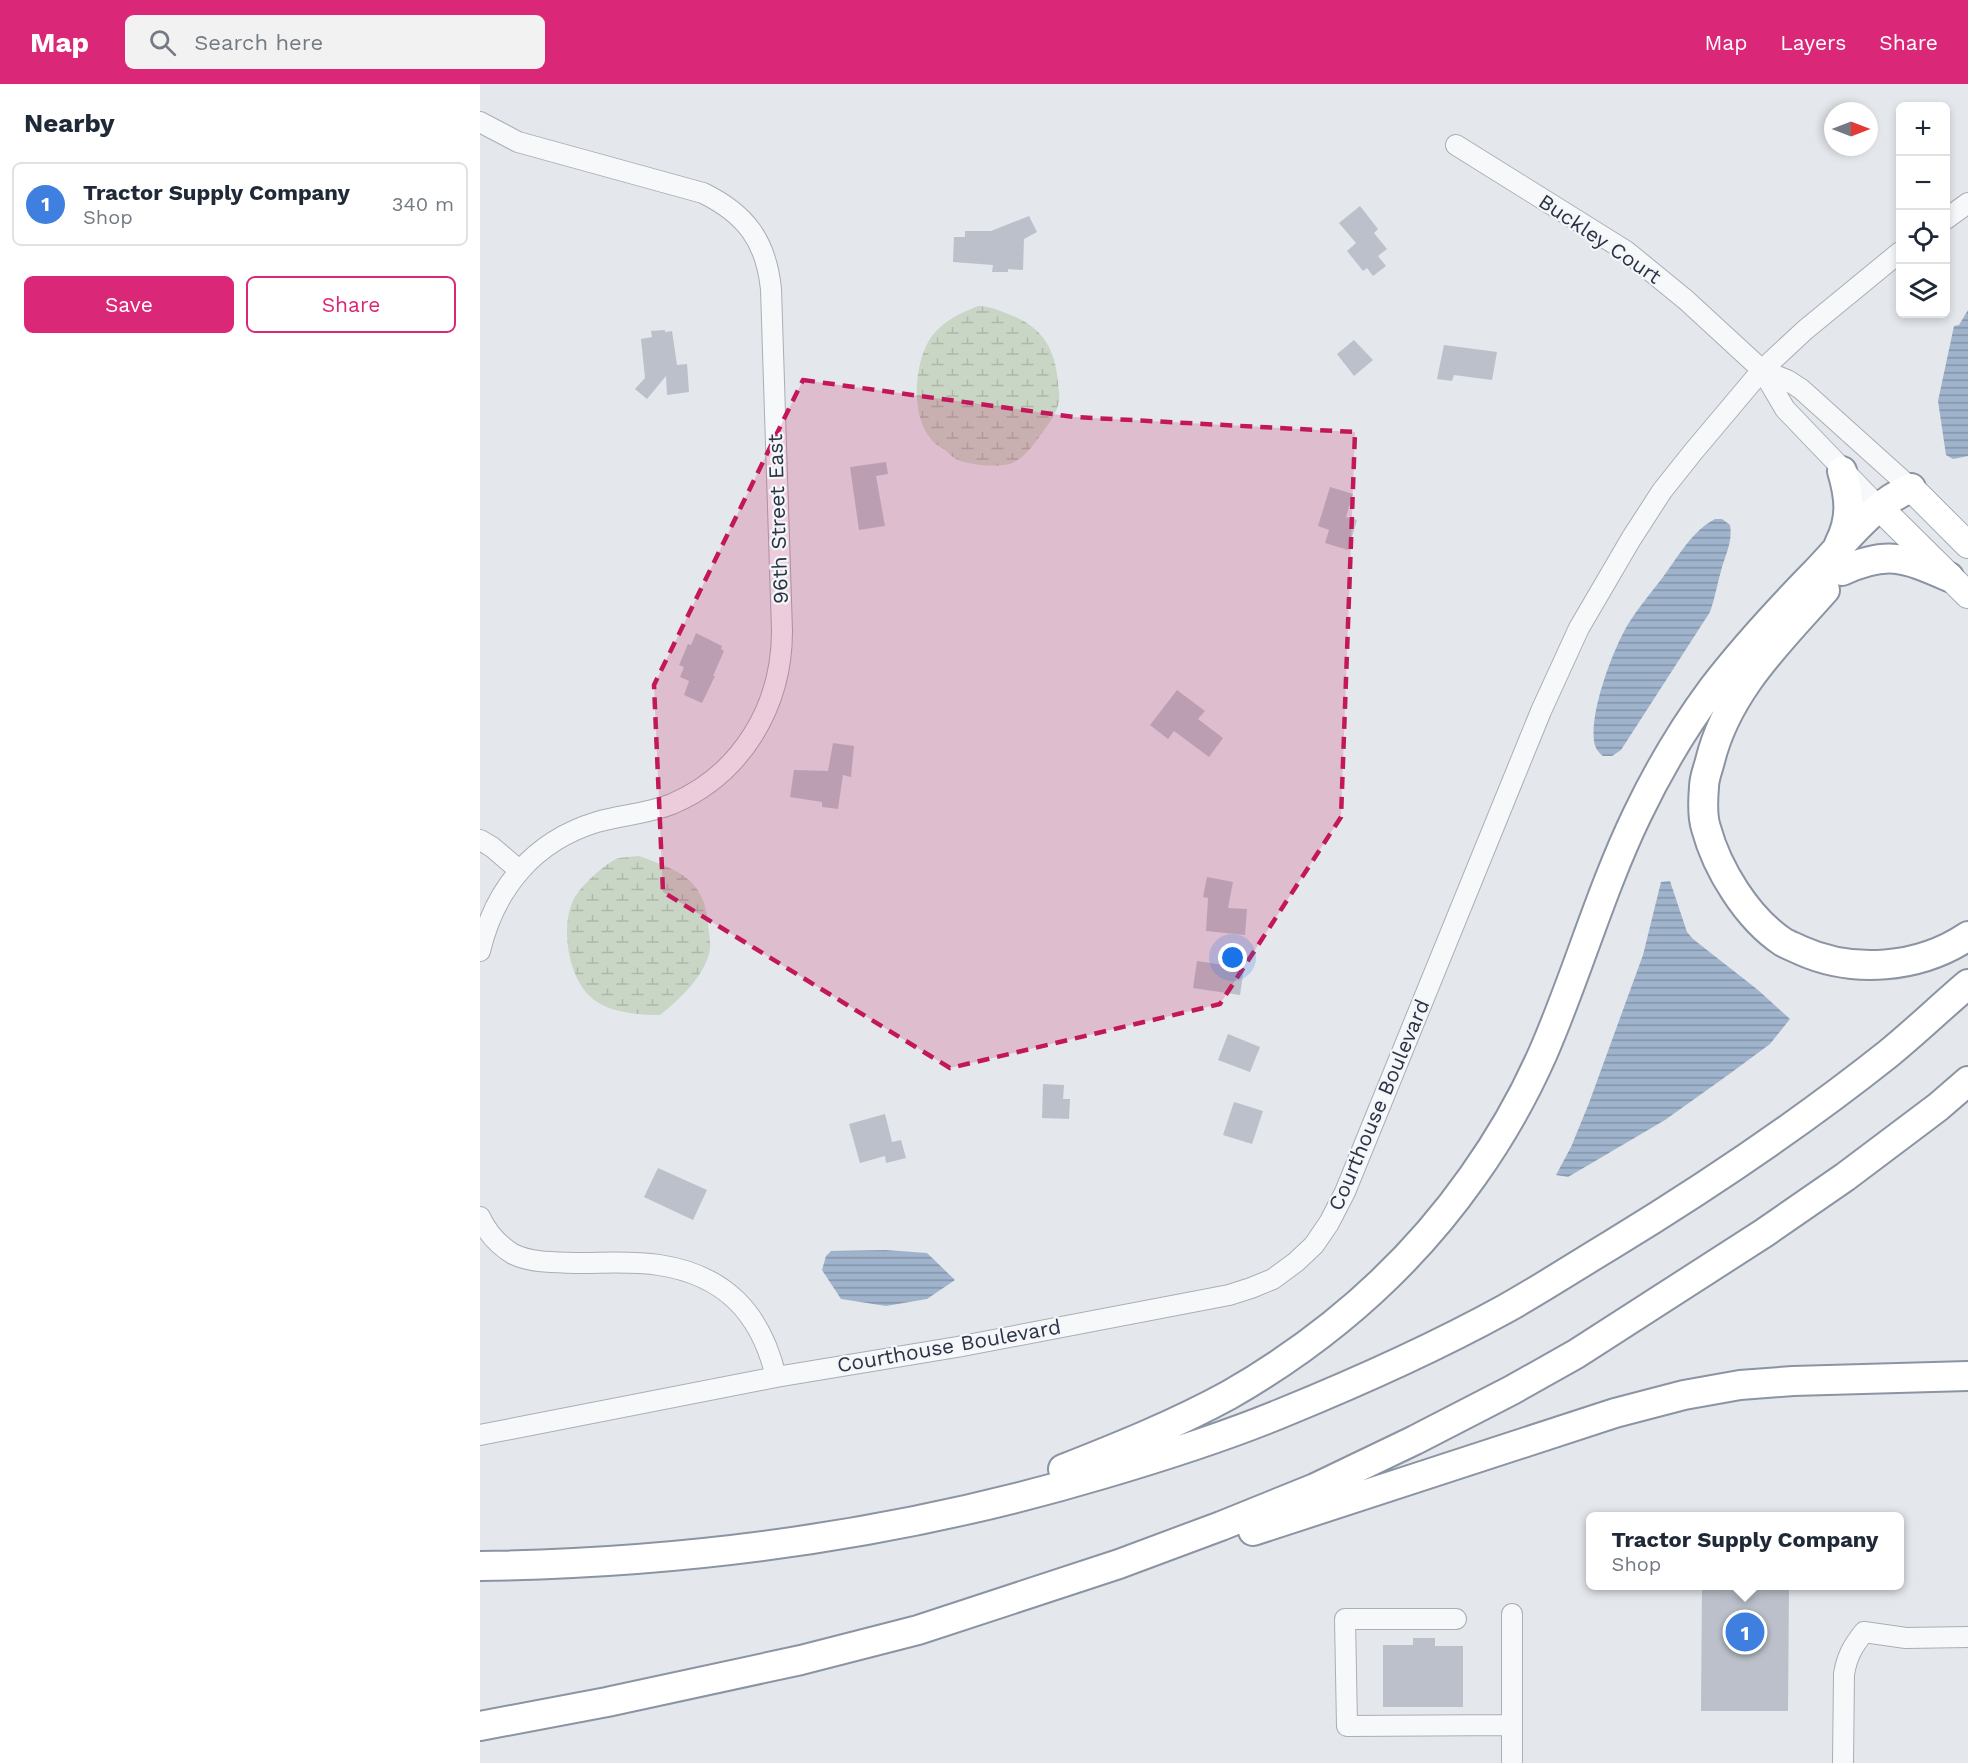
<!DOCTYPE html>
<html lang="en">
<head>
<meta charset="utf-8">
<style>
	:root { --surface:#fff; --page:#f2f2f3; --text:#1f2937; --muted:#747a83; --line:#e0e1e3; --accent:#db2777 }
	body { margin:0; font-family:"Work Sans",sans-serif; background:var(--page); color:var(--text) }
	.controls { position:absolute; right:18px; top:18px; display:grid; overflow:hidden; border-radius:9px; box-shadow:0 3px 9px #0003 }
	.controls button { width:54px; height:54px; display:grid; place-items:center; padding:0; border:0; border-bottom:2px solid var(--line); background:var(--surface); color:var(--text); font:30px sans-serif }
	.compass { position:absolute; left:1344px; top:18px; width:54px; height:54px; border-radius:50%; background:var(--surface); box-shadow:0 3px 9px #0003; rotate:90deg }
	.you { position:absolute; left:753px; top:874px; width:21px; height:21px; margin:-15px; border:4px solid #fff; border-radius:50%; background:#1a73e8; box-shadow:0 0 0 9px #1a73e833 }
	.badge { display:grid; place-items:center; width:39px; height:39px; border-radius:50%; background:var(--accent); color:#fff; font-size:20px; font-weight:700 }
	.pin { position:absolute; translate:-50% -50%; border:3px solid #fff; box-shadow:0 2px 6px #0006 }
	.popup { position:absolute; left:1106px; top:1428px; width:318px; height:78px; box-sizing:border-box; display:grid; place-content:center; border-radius:9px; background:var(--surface); filter:drop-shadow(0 2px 4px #0005); font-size:20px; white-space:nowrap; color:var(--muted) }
	.popup b { font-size:22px; color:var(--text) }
	.popup::after { content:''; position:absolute; left:50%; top:100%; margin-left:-12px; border:12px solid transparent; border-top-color:var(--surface) }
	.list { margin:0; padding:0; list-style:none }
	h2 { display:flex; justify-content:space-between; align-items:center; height:78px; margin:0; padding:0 24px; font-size:26px }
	h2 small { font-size:20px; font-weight:400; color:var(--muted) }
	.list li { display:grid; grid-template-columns:39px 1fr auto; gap:18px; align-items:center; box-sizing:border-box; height:84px; margin:0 12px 12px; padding:0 12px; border:2px solid var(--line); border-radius:9px }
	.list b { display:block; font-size:22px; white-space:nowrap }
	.list p { margin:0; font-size:20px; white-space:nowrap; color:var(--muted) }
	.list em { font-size:20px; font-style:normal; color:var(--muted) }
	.actions { display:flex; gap:12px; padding:18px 24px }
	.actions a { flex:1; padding:14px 0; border:2px solid var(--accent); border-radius:9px; text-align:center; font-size:21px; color:var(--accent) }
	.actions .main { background:var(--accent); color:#fff }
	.icon { flex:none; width:33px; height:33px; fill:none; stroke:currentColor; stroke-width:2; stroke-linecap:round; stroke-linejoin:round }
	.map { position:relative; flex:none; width:1488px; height:1679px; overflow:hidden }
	header { display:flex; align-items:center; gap:36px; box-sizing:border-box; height:84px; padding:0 30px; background:var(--accent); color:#fff }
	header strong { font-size:28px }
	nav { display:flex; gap:33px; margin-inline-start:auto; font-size:21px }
	.search { width:420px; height:54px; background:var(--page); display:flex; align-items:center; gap:15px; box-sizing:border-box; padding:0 21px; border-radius:9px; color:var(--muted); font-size:22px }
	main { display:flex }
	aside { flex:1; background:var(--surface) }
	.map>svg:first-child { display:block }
	.wetland { fill:url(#wetland-marsh) }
	.water { fill:url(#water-rules) }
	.building { fill:#bbc0ca }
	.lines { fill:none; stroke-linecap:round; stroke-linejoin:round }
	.minor-casing { stroke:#a9aeb7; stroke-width:22 }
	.major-casing { stroke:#a3abb8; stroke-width:28 }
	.highway-casing { stroke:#8b94a3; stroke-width:32 }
	.minor { stroke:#f7f8fa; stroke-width:20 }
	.major { stroke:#fff; stroke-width:26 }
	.highway { stroke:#fff; stroke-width:28 }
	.marked { fill:#c2185b; fill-opacity:0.2; stroke:#c2185b; stroke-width:4.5; stroke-dasharray:12 8; stroke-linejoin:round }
	.labels { text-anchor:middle; stroke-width:4.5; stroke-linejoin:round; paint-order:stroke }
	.street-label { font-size:21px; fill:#2b3445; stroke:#f4f6f9 }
</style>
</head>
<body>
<header>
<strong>Map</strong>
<div class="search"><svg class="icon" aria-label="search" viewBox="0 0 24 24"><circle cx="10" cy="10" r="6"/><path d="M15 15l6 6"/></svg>Search here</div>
<nav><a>Map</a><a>Layers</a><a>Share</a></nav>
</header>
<main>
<aside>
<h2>Nearby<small></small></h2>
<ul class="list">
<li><span class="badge" style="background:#3f7fe0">1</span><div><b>Tractor Supply Company</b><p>Shop</p></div><em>340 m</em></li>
</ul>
<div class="actions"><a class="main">Save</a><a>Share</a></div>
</aside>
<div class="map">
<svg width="1488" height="1679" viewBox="0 0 1488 1679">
	<defs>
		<pattern id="wetland-marsh" width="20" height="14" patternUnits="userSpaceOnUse" patternTransform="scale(1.5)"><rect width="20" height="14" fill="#c9d6c5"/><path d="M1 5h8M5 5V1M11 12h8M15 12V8" fill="none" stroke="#adb8ab"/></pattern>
		<pattern id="water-rules" width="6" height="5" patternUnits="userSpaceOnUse" patternTransform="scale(1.5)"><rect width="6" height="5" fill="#9fb4cc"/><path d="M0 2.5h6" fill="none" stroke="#8293a7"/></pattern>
	</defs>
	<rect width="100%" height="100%" fill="#e4e7ec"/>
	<!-- wetland -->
	<path class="wetland" d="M 498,222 C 509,222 518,226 528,230 C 562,242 575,264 578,298 C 578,304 580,311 579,317 C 577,329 569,339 562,349 C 555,359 545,373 534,378 C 522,385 488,381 476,375 C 472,373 469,369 465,366 C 461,363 454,360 451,355 C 430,331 434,276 452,252 C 463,237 481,229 498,222 Z
		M 159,772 C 177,779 195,784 209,796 C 221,807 226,821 228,837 C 228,846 231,857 230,865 C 226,891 200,915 180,931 C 159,931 131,929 113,915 C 88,896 79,840 95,813 C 102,801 124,781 136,775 C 142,773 152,773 159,772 Z"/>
	<!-- water -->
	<path class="water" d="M 1488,226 L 1488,372 L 1473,375 L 1466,371 L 1458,317 L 1474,242 L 1479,241 Z
		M 1235,435 L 1242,435 L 1250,441 C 1253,458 1245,471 1241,487 C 1237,501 1235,514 1230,528 L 1141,666 L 1132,672 L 1123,672 C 1118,668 1115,664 1114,657 C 1110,627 1132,568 1147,542 C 1157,525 1171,509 1183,493 C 1198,473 1212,447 1235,435 Z
		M 1190,797 L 1207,848 L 1213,855 L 1278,906 L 1310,935 L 1290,960 L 1248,991 L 1185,1036 L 1088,1093 L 1076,1091 L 1091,1063 L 1109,1019 L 1163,871 L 1181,798 Z
		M 405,1166 L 447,1169 L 475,1196 L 447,1215 L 406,1222 L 361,1215 L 342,1186 L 346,1172 L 351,1167 Z"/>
	<!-- building -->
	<path class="building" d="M 880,122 L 898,145 L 894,149 L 907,165 L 898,172 L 906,182 L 893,192 L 887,184 L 883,187 L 867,167 L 876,159 L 859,139 Z
		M 549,132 L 557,148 L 544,155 L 543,186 L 528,185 L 528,188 L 512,188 L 513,181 L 473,178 L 474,153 L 485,153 L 485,147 L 511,147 Z
		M 185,246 L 185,248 L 192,247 L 197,281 L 207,280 L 209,308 L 187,311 L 186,292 L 167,315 L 155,305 L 165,294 L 161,255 L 172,253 L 171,247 Z
		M 874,256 L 893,276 L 874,292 L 857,270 Z
		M 964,261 L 1017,268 L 1012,296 L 974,291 L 972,297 L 957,295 Z
		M 406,378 L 408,390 L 396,392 L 405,442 L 379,446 L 370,383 Z
		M 850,403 L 873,410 L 866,433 L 877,436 L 868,466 L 845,459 L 849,446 L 838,442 Z
		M 216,549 L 242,562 L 241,565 L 244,567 L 233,592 L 235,592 L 222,619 L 204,611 L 209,597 L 200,593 L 204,583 L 199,581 L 208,560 L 211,561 Z
		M 697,606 L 725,627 L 718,635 L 743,654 L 729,673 L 694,647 L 688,655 L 670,641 Z
		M 353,659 L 374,662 L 371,693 L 363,691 L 358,725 L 342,723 L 342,718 L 310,713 L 314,686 L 348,687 Z
		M 727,793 L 753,798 L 748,824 L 767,825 L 765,851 L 726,847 L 728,814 L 723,813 Z
		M 717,877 L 764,884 L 760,911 L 713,904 Z
		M 748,950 L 780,963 L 770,988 L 738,976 Z
		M 563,1000 L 584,1001 L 583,1015 L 590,1015 L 589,1035 L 562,1034 Z
		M 754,1018 L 783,1027 L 772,1060 L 743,1051 Z
		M 405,1030 L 412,1058 L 421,1056 L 426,1074 L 406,1079 L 405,1072 L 380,1079 L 369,1040 Z
		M 178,1084 L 227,1106 L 213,1136 L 164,1113 Z
		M 1222,1502 L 1309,1502 L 1308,1627 L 1221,1627 Z
		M 933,1554 L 955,1554 L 955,1562 L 983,1562 L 983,1623 L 903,1623 L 903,1561 L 933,1561 Z"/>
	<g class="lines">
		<!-- minor casing -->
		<g class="minor-casing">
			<path id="minor" d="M 0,38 L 38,58 L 223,109 C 266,130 286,157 291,205 L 302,547 C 302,622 262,690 192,720 C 167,730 141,731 117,738 C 54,757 15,804 0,867
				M 976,61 L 1146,167 L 1206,216 L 1282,286 L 1305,325 L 1399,423
				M 1466,135 L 1488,119
				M 1282,286 L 1307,296 L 1321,305 L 1431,404
				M 0,756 L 12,763 L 39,786
				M 0,1133 C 7,1148 18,1161 33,1170 C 54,1180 78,1178 101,1179 C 127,1179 153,1177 179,1181 C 245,1191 281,1229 296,1293
				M 0,1351 L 296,1293 L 477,1263 L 749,1211 L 771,1204 L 793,1195 L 816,1178 L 834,1161 L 849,1139 L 865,1108 L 1061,627 L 1099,544 L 1151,455 L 1182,407 L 1213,368 L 1282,286 L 1325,246 L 1420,168
				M 1032,1530 L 1032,1679
				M 976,1535 L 865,1535 L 867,1642 L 1032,1641
				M 1363,1679 L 1364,1590 C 1367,1572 1373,1562 1384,1548 L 1426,1554 L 1488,1553"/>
		</g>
		<!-- major casing -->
		<g class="major-casing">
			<path id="major" d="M 1431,404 L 1488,461
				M 1399,423 L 1488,511"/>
		</g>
		<!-- highway casing -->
		<g class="highway-casing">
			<path id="highway" d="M 1359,460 C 1372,435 1370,414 1362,387
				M 1362,487 C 1408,466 1425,474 1469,493
				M 1345,506 C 1299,558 1247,607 1230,677 C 1228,685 1224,694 1224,703 C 1223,715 1222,732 1226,744 C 1237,785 1267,834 1303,858 C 1308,861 1314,863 1320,866 C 1373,890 1439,885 1488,852
				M 583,1385 C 639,1363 696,1340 749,1311 C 845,1256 929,1183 993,1092 C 1020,1054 1044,1012 1063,969 C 1097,891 1120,808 1157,731 C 1178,687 1204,643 1233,604 C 1263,565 1297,528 1331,493 C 1362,462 1390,421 1431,404
				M 773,1447 L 1135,1329 L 1204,1311 L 1260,1301 L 1313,1297 L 1488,1292
				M 0,1482 C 213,1479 419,1451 623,1390 C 684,1372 744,1353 802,1329 C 878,1298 954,1264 1025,1225 C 1061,1205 1096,1182 1131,1161 C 1226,1103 1320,1040 1408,970 C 1435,948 1461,923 1488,900
				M 0,1642 L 127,1618 L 321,1576 L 438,1546 L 639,1480 L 741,1442 L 835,1404 L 935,1356 L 1032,1306 L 1096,1270 L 1284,1149 L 1365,1093 L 1458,1023 L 1488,997"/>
		</g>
		<!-- minor -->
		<use href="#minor" class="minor"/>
		<!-- major -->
		<use href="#major" class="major"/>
		<!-- highway -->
		<use href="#highway" class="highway"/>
	</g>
	<!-- marked area -->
	<path class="marked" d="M 323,296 L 594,333 L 875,348 L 861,733 L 740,920 L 470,984 L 183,808 L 174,601 Z"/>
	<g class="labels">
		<!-- street labels -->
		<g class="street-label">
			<text transform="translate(1120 155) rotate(34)" y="7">Buckley Court</text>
			<text transform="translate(298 435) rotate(-92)" y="7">96th Street East</text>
			<text transform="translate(899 1021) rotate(-67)" y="7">Courthouse Boulevard</text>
			<text transform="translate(469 1262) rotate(-10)" y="7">Courthouse Boulevard</text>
		</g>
	</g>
</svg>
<div class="controls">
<button>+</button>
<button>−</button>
<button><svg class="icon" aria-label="locate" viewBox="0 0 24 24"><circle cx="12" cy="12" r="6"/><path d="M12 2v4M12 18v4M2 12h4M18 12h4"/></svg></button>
<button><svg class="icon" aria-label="layers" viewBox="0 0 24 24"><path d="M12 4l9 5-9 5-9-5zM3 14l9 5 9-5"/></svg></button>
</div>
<svg class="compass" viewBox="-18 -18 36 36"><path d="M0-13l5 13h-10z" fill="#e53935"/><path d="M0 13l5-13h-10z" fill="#747a83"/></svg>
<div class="you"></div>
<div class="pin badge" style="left:1265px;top:1548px;background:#3f7fe0">1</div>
<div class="popup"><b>Tractor Supply Company</b>Shop</div>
</div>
</main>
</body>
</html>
